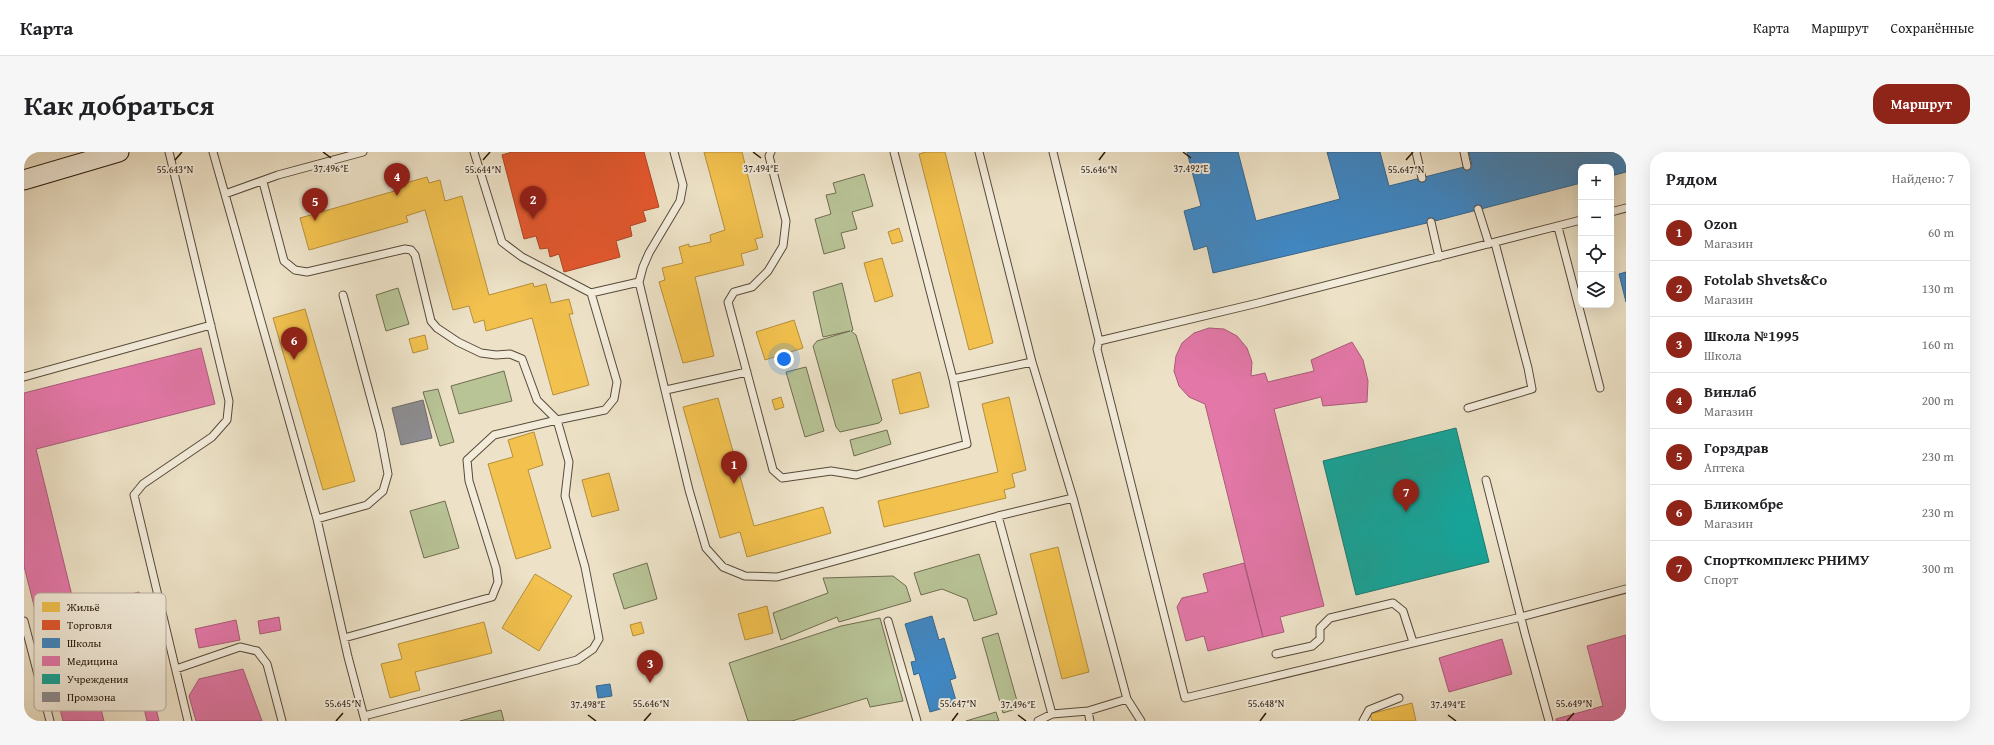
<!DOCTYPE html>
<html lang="ru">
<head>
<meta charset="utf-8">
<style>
	:root { --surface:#fff; --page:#f6f6f6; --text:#202124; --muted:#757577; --line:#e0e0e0; --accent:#8f2418 }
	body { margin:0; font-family:"Gentium Book Plus",serif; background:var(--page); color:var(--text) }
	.controls { position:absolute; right:12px; top:12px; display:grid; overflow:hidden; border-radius:8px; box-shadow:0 4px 16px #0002 }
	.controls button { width:36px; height:36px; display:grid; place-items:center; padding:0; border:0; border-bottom:1px solid var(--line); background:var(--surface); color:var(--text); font:20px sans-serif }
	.you { position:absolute; left:760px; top:207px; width:14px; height:14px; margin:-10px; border:3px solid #fff; border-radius:50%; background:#1a73e8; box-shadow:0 0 0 6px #1a73e833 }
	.badge { display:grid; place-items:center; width:26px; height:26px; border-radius:50%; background:var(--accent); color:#fff; font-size:13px; font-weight:700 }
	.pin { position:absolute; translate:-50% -33px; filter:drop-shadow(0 1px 2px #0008) }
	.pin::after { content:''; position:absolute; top:21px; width:14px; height:12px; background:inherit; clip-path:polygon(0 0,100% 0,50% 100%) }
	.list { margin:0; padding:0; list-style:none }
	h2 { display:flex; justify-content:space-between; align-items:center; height:52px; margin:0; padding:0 16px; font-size:17px }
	h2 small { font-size:13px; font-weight:400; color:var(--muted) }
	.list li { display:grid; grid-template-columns:26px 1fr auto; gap:12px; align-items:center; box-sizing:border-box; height:56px; padding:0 16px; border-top:1px solid var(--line) }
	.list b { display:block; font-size:15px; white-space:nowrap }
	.list p { margin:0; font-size:13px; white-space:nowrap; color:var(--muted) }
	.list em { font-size:13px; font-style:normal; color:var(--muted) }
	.icon { flex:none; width:22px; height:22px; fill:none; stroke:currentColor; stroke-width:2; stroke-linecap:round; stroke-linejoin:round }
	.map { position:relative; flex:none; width:1602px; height:569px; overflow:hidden; border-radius:16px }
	header { display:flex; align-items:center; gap:24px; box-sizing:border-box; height:56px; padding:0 20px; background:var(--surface); border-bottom:1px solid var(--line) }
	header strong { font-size:19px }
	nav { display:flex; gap:22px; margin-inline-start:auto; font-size:14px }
	.intro { display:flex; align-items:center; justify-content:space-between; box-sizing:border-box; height:96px; padding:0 24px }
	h1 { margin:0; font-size:28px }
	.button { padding:10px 18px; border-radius:16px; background:var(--accent); color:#fff; font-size:14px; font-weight:700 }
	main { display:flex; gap:24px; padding:0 24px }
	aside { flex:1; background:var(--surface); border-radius:16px; box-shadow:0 4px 16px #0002 }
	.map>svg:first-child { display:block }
	.green { fill:#b8c396; stroke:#6f6d50 }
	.homes { fill:#f2c14e; stroke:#b58e3a }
	.shops { fill:#e4572e; stroke:#ab4424 }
	.schools { fill:#3f88c5; stroke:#38668d }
	.health { fill:#e377a8; stroke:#aa5a79 }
	.public { fill:#17a398; stroke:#1c796e }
	.industry { fill:#8d8d92; stroke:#6e6a6a }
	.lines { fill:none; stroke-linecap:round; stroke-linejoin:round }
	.lane-casing { stroke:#584a3a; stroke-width:9 }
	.secondary-casing { stroke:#26170b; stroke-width:21 }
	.lane { stroke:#f3ecdb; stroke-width:7 }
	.secondary { stroke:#f3ecdb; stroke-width:19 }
	.ticks { fill:none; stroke:#26170b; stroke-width:1.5 }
	.key { fill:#f3ecdb; stroke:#b6ac9d; stroke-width:1 }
	.key-label { font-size:11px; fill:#26170b }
	.ticks-label { font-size:10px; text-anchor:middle; fill:#26170b; stroke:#f3ecdb; stroke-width:4; stroke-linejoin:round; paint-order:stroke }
</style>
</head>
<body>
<header>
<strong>Карта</strong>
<nav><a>Карта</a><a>Маршрут</a><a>Сохранённые</a></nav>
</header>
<div class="intro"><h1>Как добраться</h1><a class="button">Маршрут</a></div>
<main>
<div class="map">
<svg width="1602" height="569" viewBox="0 0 1602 569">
	<rect width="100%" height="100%" fill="#ede2c7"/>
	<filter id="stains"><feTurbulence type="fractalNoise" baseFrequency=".005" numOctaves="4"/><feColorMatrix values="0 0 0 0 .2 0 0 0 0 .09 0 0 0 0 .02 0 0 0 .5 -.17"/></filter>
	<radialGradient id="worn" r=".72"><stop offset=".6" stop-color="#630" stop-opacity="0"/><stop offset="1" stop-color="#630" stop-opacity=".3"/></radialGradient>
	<!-- green -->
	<path class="green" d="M 840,22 L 849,54 L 828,60 L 833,77 L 817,81 L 821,96 L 800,102 L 791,67 L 807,62 L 802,43 L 812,41 L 809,31 Z
		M 818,131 L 829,178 L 827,179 L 832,183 L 858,268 L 855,271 L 816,280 L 812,275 L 789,194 L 793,189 L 826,179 L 799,185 L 789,140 Z
		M 374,136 L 385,172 L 362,179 L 352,143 Z
		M 782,215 L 800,279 L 781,285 L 762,220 Z
		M 480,219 L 488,249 L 435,262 L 427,234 Z
		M 414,237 L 430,290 L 416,294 L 399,240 Z
		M 863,278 L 867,292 L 830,304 L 826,288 Z
		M 421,349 L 435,396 L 400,406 L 386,359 Z
		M 955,402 L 973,462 L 950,469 L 943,447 L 918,437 L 897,443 L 890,421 Z
		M 623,411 L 633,447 L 600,457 L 589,422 Z
		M 869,424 L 882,434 L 887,449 L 815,470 L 813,465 L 757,488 L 749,461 L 804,441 L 799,426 Z
		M 856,466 L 879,549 L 846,555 L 843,546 L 768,569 L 724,569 L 705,511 L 817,474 Z
		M 974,481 L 995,556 L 979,561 L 958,486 Z
		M 477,558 L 480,569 L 436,569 Z
		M 972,560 L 975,569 L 942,569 Z"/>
	<!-- homes -->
	<path class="homes" d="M 680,0 L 718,0 L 739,85 L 731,87 L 734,97 L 717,102 L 720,113 L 671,125 L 690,204 L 659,211 L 635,130 L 641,128 L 638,116 L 659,111 L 655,95 L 665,92 L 665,95 L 687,90 L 686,83 L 701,78 Z
		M 902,0 L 921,0 L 969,191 L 945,198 L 895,2 Z
		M 403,25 L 405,31 L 416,28 L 421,49 L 438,44 L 465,143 L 509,131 L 510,135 L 522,132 L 527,151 L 545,147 L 549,162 L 545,162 L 565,233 L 529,243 L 508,166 L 462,179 L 460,168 L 450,171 L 445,154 L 429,158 L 401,58 L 382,64 L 384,70 L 285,98 L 276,66 L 374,38 L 374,33 Z
		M 875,76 L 879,89 L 868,92 L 864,80 Z
		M 858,106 L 869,144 L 851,150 L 840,111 Z
		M 281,157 L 331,329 L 299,338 L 249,166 Z
		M 770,168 L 779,196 L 741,208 L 732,180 Z
		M 401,183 L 404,197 L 389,201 L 385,187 Z
		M 896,220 L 905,255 L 876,262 L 868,228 Z
		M 757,245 L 760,255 L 751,258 L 748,248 Z
		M 985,245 L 1002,318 L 988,322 L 991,335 L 980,338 L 982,346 L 860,375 L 854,349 L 974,320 L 958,252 Z
		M 694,246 L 730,374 L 799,355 L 807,381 L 723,405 L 716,380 L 696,386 L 659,255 Z
		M 510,280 L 519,313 L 504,318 L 527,396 L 492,407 L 464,312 L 489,305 L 484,288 Z
		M 585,321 L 595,358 L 568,365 L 558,328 Z
		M 1034,395 L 1065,520 L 1038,527 L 1006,402 Z
		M 511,422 L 548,444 L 515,499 L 478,476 Z
		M 743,454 L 749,481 L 721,488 L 714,462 Z
		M 460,470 L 468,501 L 391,520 L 396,538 L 366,546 L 357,512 L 378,507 L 374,492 Z
		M 617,470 L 620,481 L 609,484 L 606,473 Z
		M 1388,551 L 1392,569 L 1348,569 L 1346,562 Z"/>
	<!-- shops -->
	<path class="shops" d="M 488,0 L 620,0 L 635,55 L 619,59 L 622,69 L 606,74 L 608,84 L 592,89 L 596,105 L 540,120 L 535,102 L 526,105 L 524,96 L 516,97 L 512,84 L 500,87 L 478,3 Z"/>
	<!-- schools -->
	<path class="schools" d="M 1163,0 L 1214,0 L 1232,69 L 1316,47 L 1303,0 L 1356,0 L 1365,34 L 1448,13 L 1445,0 L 1602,0 L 1602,20 L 1587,24 L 1587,15 L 1557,15 L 1557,31 L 1407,70 L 1189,121 L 1183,94 L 1170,98 L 1160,59 L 1177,54 Z
		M 1602,120 L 1602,150 L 1595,122 Z
		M 908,464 L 915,488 L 920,486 L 932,526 L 926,528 L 933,552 L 906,560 L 895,521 L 890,523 L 887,510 L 892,509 L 881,472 Z
		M 586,532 L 588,544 L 574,546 L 572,534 Z"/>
	<!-- health -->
	<path class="health" d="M 1185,176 L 1200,177 L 1213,184 L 1223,196 L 1228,210 L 1227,224 L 1241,221 L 1244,230 L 1290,219 L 1287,208 L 1328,190 L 1339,208 L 1344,229 L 1343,250 L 1299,254 L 1297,245 L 1250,257 L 1300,454 L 1256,465 L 1260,480 L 1239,485 L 1181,252 L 1165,245 L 1155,234 L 1150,219 L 1152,204 L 1158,191 L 1170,181 Z
		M 177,196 L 191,252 L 12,297 L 51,456 L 115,440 L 125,482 L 62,498 L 80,569 L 39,569 L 0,414 L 0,241 Z
		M 1220,411 L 1239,485 L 1184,499 L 1180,484 L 1162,489 L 1153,455 L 1158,446 L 1184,440 L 1179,422 Z
		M 255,465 L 257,478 L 236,482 L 234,469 Z
		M 212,468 L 216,488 L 175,496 L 171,477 Z
		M 1602,483 L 1602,569 L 1532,569 L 1532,567 L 1579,554 L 1563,494 Z
		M 115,485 L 135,569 L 123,569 L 104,488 Z
		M 1478,487 L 1488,522 L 1425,540 L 1415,506 Z
		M 219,517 L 238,569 L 172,569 L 165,544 L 175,527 Z"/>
	<!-- public -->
	<path class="public" d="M 1432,276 L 1465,410 L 1332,443 L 1299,309 Z"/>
	<!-- industry -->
	<path class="industry" d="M 399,248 L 408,286 L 377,293 L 368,256 Z"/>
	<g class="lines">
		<!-- lane casing -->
		<g class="lane-casing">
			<path id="lane" d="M 145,0 L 205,249 L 203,268 L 188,285 L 119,332 L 110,343 L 164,569
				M 189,0 L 293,367 L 324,505 L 341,569
				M 650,0 L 659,33 L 656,49 L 625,101 L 619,115 L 615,130 L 665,338 L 682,396 L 699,415 L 721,424 L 753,425 L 974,364 L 1049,346
				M 747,0 L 745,4 L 762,69 L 759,94 L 744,119 L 728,135 L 710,140 L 704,150 L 749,318 L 758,326 L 807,319 L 832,323 L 943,292 L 929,227 L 870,0
				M 955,0 L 1008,210 L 1049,346 L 1103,547 L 1117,569
				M 1029,0 L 1075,189
				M 1392,0 L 1398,26
				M 1440,0 L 1443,14
				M 239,30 L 260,109 L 271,118 L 283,120 L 381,97 L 387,98 L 391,103 L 407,169 L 413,176 L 434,190 L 457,201 L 472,203 L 486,202 L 498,207 L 513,248 L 533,268 L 581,258 L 590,247 L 593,230 L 567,141 L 498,105 L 478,90 L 450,0
				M 201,42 L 254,23 L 339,0
				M 1454,57 L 1465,92
				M 1587,60 L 1602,56
				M 1557,68 L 1234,151 L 1075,189 L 1073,197 L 1161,546 L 1497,465 L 1602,437
				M 1407,70 L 1415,105
				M 1534,75 L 1576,236
				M 567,141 L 615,130
				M 0,225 L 187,173
				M 929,227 L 1008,210
				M 642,238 L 723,220
				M 1444,256 L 1508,237 L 1504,216 L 1471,91
				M 1462,328 L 1501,482 L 1525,569
				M 974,364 L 1028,562
				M 293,367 L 343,353 L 359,339 L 364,322 L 356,280 L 319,143
				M 0,469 L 26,569
				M 864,469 L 893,569
				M 320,486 L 468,445 L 474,430 L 472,416 L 445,329 L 443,308 L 470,283 L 533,268 L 545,310 L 541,344 L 561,415 L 575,487 L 569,497 L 553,508 L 340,564
				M 1252,502 L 1288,494 L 1296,487 L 1296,476 L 1306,466 L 1369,451 L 1379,459 L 1389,490
				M 152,517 L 216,495 L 233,499 L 243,512 L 258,569
				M 1064,559 L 1066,569
				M 1014,569 L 1028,562 L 1064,559 L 1103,547
				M 1339,569 L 1345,558 L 1375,546"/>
		</g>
		<!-- secondary casing -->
		<g class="secondary-casing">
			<path id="secondary" d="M 0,28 L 95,0"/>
		</g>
		<!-- lane -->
		<use href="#lane" class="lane"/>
		<!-- secondary -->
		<use href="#secondary" class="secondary"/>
	</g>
	<!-- ticks -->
	<path class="ticks" d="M 299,0 L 307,6M 729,0 L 737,6M 1159,0 L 1167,6M 151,8 L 158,0M 459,8 L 466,0M 1075,8 L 1081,0M 1382,8 L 1389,0M 564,563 L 572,569M 994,563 L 1002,569M 1424,563 L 1432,569M 312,569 L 319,561M 620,569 L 627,561M 928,569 L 934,561M 1236,569 L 1242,561M 1543,569 L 1550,561"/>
	<!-- legend -->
	<rect x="10" y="441" width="132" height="118" rx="6" class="key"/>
	<rect x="18" y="450" width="18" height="10" fill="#f2c14e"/>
	<rect x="18" y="468" width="18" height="10" fill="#e4572e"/>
	<rect x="18" y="486" width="18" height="10" fill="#3f88c5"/>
	<rect x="18" y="504" width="18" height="10" fill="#e377a8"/>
	<rect x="18" y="522" width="18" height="10" fill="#17a398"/>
	<rect x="18" y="540" width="18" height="10" fill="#8d8d92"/>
	<g class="key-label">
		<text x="43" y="459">Жильё</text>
		<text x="43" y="477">Торговля</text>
		<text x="43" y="495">Школы</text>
		<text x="43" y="513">Медицина</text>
		<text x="43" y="531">Учреждения</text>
		<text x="43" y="549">Промзона</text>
	</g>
	<g class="ticks-label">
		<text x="307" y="20">37.496°E</text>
		<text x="737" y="20">37.494°E</text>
		<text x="1167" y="20">37.492°E</text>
		<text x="151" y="21">55.643°N</text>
		<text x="459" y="21">55.644°N</text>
		<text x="1075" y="21">55.646°N</text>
		<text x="1382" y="21">55.647°N</text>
		<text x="319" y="555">55.645°N</text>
		<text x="627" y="555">55.646°N</text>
		<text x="934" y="555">55.647°N</text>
		<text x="1242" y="555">55.648°N</text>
		<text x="1550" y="555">55.649°N</text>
		<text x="564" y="556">37.498°E</text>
		<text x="994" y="556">37.496°E</text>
		<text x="1424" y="556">37.494°E</text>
	</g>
	<rect width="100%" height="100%" filter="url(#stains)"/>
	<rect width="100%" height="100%" fill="url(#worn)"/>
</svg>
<div class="controls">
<button>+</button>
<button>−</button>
<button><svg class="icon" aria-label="locate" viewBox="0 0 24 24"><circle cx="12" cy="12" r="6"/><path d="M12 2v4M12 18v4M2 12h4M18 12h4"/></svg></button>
<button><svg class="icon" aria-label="layers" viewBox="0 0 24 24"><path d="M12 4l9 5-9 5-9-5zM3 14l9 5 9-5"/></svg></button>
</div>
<div class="you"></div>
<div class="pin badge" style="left:710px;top:332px">1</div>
<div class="pin badge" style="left:509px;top:67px">2</div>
<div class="pin badge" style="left:626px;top:531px">3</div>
<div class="pin badge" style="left:373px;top:44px">4</div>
<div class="pin badge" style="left:291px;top:69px">5</div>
<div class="pin badge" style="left:270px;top:208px">6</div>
<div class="pin badge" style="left:1382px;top:360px">7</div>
</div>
<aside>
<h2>Рядом<small>Найдено: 7</small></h2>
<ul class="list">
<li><span class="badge">1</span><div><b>Ozon</b><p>Магазин</p></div><em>60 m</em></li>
<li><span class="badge">2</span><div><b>Fotolab Shvets&amp;Co</b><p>Магазин</p></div><em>130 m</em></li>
<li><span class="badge">3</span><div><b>Школа №1995</b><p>Школа</p></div><em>160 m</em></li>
<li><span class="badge">4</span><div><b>Винлаб</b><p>Магазин</p></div><em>200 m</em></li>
<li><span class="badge">5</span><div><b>Горздрав</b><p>Аптека</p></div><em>230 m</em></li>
<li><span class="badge">6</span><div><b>Бликомбре</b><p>Магазин</p></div><em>230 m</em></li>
<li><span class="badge">7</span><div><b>Спорткомплекс РНИМУ</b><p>Спорт</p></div><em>300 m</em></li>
</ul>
</aside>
</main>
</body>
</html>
